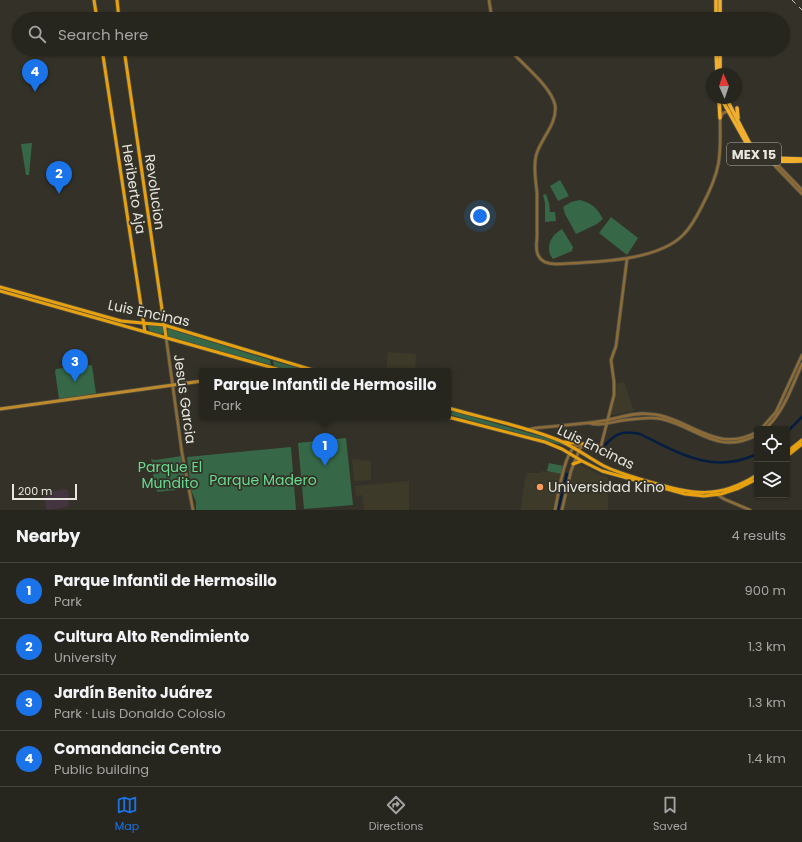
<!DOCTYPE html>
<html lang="en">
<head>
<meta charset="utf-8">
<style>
	:root { --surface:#27261e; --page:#2f2e27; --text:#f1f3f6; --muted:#a4a5a4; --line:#43433c; --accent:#1a73e8 }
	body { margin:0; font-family:Poppins,sans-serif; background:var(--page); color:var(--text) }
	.controls { position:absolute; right:12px; bottom:12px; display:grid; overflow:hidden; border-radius:4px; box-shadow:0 1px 3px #0004 }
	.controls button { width:36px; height:36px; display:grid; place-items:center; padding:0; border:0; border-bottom:1px solid var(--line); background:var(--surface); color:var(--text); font:20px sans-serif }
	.compass { position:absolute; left:706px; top:68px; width:36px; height:36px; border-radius:50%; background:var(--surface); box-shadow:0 1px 3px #0004; rotate:357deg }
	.scale { position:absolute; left:12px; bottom:10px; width:65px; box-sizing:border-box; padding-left:4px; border:2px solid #e7e6df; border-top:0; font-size:11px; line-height:14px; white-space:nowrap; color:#e7e6df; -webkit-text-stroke:3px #343228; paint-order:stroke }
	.you { position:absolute; left:480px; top:216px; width:14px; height:14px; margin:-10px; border:3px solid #fff; border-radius:50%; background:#1a73e8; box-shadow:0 0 0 6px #1a73e833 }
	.badge { display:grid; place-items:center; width:26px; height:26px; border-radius:50%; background:var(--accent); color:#fff; font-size:13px; font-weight:700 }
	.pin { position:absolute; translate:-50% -33px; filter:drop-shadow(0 1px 2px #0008) }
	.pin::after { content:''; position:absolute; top:21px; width:14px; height:12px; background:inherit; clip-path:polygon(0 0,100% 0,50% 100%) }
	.popup { position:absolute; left:199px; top:368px; width:252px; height:52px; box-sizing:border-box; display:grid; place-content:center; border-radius:4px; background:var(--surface); filter:drop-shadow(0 1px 3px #0005); font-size:13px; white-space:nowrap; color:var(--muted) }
	.popup b { font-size:15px; color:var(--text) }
	.popup::after { content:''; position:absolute; left:50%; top:100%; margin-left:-8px; border:8px solid transparent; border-top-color:var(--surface) }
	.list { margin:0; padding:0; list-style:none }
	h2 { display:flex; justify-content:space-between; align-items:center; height:52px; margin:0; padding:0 16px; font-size:17px }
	h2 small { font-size:13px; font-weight:400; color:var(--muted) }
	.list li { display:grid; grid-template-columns:26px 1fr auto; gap:12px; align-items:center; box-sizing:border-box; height:56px; padding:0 16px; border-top:1px solid var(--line) }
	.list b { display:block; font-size:15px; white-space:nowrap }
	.list p { margin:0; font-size:13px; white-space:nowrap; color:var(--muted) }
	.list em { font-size:13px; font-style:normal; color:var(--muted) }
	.icon { flex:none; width:22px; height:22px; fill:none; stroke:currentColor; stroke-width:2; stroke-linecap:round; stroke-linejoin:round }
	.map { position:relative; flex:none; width:802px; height:510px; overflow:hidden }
	.search { position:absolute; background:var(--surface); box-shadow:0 1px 3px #0004; left:12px; right:12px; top:12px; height:44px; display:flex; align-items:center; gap:10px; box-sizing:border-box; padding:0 14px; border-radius:22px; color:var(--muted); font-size:15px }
	.sheet { height:276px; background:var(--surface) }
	nav { display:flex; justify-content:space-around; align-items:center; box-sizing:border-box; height:56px; border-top:1px solid var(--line); background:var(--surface); font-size:11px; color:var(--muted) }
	nav a { display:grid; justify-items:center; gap:2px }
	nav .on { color:var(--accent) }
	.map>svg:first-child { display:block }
	.commercial { fill:#433440 }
	.built { fill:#3e3a2a }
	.green { fill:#366746 }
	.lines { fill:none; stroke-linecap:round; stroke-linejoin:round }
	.canal { stroke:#051d40; stroke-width:2.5 }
	.tertiary-casing { stroke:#514f45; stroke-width:4 }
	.secondary-casing { stroke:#514f45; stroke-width:4.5 }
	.primary-casing { stroke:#514f45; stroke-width:4.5 }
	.trunk-casing { stroke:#514f45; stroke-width:5 }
	.tertiary { stroke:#8c6b36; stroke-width:2.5 }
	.secondary { stroke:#bf8a2b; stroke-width:3 }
	.primary { stroke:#e7a10f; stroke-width:3 }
	.trunk { stroke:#f2ae2d; stroke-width:3.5 }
	.rail { stroke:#c8c7bf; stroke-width:1; stroke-dasharray:5 5; stroke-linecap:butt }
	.poi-dot { fill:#fe9c57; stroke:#343228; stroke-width:1.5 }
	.labels { text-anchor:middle; stroke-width:3.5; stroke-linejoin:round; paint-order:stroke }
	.shield { fill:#343228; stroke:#b1b0a8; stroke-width:1 }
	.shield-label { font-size:13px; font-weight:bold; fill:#e7e6df }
	.street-label { font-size:14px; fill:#e7e6df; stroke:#343228 }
	.park-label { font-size:14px; fill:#67dc8f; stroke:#343228 }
	.poi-label { font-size:14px; fill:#e7e6df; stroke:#343228; text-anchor:start }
</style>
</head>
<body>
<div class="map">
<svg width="802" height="510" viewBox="0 0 802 510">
	<rect width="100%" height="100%" fill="#343228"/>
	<!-- commercial -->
	<path class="commercial" d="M 66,489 L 68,491 L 69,505 L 67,507 L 49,510 L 46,509 L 44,494 L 45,492 Z"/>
	<!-- built -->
	<path class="built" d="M 388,352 L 416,354 L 415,371 L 386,371 Z
		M 624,382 L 634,411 L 611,415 L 617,383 Z
		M 352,459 L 371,461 L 371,480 L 354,481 Z
		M 549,463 L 563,466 L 560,483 L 557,485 L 556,490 L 558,492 L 554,510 L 521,510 L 525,477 L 527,477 L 527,473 L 540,473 L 541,471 L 547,472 Z
		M 578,464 L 598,474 L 608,477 L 608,510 L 564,510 L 574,466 Z
		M 409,481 L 409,510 L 364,510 L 362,495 L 356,496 L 355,486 Z"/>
	<!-- green -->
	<path class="green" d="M 32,143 L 29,175 L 26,175 L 21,144 Z
		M 560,180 L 569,196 L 558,201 L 550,186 Z
		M 546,194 L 549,203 L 550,212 L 555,212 L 556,221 L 545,222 L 545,203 L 543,195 Z
		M 580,200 C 592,203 597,208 603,219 L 597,224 L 576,234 L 565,214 L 563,207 L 571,202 Z
		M 611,217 L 638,238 L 627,255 L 599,233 Z
		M 562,229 L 573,247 L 572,251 L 553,259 C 544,248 551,235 562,229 Z
		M 147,324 L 163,326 L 163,333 L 161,335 L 150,332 Z
		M 167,328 L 270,360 L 271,365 L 168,337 Z
		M 273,361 L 310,371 L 292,371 L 274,366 Z
		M 91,365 L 92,366 L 96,393 L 95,394 L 59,399 L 55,371 L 56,369 Z
		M 452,411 L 554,440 L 566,446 L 451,415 Z
		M 346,438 L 353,505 L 304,509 L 298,443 Z
		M 291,447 L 296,510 L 196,510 L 196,502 L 191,490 L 187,457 Z
		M 182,456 L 186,488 L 177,488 L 176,490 L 157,492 L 156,480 L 154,480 L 153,474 L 155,474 L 151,459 L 155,460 Z
		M 549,463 L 563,466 L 562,474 L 547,471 Z"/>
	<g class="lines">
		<!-- canal -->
		<path class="canal" d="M 787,432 L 802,417
			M 605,445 C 616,433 624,430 640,434 C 679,453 713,475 757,454
			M 558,510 L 567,474"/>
		<!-- tertiary casing -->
		<g class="tertiary-casing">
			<path id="tertiary" d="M 489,0 L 492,19
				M 509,49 C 522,64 551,86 555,105 C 558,124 540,139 536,156 C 533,168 536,182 537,193 C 537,208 537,222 537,236 C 537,242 535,249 538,255 C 541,262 548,264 556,264 C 592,262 658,262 684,234 C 692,226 697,216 702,206 C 721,170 721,157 720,118 L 723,113 L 732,110
				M 770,159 L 776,167 L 802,194
				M 773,160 L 802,190
				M 166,337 L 182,453 L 193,510
				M 589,423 C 599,426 609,423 619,421 C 632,419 649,416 662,419 C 697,427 718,456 757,435
				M 761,429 L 776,412 L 802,355
				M 765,429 C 784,412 792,386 802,364
				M 527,430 L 535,428 C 559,426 584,424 608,420 C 622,417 636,412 650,414 C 690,417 715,455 757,432
				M 716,494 L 724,499 L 750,510
				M 555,510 C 558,497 564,452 576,446 C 584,443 593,445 601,446 L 614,395 L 614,382 L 611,360 L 616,346 L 627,259
				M 562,510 L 571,471 L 580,448 L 586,445"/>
		</g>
		<!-- secondary casing -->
		<g class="secondary-casing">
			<path id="secondary" d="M 0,409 L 202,381"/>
		</g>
		<!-- primary casing -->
		<g class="primary-casing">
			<path id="primary" d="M 94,0 L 97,19
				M 117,0 L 119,19
				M 102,49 L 145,332
				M 124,49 L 166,337
				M 0,287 L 121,321 L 164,325 L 316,371
				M 0,291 L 284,371
				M 448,408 C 483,418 519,425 553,438 C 571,444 587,457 604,466 C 618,473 634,477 650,482 C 692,494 718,500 757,475
				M 448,417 L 545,442 L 562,449 L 582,461 L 602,471 L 685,494 L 704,496 L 721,494 L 739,488 L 757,479
				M 564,442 L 584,444
				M 787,452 L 802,440
				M 787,456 L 802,444
				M 573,464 L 581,461"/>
		</g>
		<!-- trunk casing -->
		<g class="trunk-casing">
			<path id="trunk" d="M 716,0 L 716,19
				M 720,0 L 720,19
				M 716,49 L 717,74
				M 720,49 L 720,74
				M 719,98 L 720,118
				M 721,98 L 749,148 C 762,165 784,161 802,161
				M 726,98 L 750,144 L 756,151 L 762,155 L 769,158 L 802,159
				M 737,108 L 738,118"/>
		</g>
		<!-- tertiary -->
		<use href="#tertiary" class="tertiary"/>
		<!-- secondary -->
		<use href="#secondary" class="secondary"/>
		<!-- primary -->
		<use href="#primary" class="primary"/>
		<!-- trunk -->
		<use href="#trunk" class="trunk"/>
		<!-- rail -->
		<path class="rail" d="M 792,0 L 802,10"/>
	</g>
	<!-- markers -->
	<circle class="poi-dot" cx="540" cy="487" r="4"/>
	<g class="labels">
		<!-- shield labels -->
		<rect class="shield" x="727" y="143" width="54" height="22" rx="3"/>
		<g class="shield-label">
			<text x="754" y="159">MEX 15</text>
		</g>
		<!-- street labels -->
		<g class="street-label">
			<text transform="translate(134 189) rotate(81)" y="5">Heriberto Aja</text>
			<text transform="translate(155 192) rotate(82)" y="5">Revolucion</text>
			<text transform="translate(149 313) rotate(12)" y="5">Luis Encinas</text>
			<text transform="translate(185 399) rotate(82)" y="5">Jesus Garcia</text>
			<text transform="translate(596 447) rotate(26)" y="5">Luis Encinas</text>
		</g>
		<!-- park labels -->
		<g class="park-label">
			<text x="170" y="472">Parque El<tspan x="170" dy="16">Mundito</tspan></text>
			<text x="263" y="485">Parque Madero</text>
		</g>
		<!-- poi labels -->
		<g class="poi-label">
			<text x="548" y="492">Universidad Kino</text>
		</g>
	</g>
</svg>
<div class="controls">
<button><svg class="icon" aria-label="locate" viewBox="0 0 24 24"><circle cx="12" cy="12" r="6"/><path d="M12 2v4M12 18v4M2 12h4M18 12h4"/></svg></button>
<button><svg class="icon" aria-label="layers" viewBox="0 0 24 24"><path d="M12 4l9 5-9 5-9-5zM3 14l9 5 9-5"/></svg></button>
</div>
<svg class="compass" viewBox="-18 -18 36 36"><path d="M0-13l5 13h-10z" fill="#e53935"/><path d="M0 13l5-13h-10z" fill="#a4a5a4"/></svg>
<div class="scale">200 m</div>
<div class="you"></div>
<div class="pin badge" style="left:325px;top:466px">1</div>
<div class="popup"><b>Parque Infantil de Hermosillo</b>Park</div>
<div class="pin badge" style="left:59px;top:194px">2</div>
<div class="pin badge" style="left:75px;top:382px">3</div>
<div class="pin badge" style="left:35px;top:92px">4</div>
<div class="search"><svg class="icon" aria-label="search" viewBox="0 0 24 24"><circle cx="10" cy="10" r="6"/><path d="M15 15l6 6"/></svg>Search here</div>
</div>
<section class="sheet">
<h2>Nearby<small>4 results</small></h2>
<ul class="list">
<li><span class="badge">1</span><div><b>Parque Infantil de Hermosillo</b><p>Park</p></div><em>900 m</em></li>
<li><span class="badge">2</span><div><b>Cultura Alto Rendimiento</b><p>University</p></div><em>1.3 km</em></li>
<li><span class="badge">3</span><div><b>Jardín Benito Juárez</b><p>Park · Luis Donaldo Colosio</p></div><em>1.3 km</em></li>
<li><span class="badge">4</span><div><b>Comandancia Centro</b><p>Public building</p></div><em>1.4 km</em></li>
</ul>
</section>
<nav>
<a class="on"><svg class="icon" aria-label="map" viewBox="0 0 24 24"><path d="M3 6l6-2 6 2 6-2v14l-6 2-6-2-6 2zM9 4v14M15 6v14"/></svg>Map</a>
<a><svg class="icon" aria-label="directions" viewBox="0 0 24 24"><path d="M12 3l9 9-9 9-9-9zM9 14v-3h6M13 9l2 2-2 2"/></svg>Directions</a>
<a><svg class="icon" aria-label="saved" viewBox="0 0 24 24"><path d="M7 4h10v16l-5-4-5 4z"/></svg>Saved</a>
</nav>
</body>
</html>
